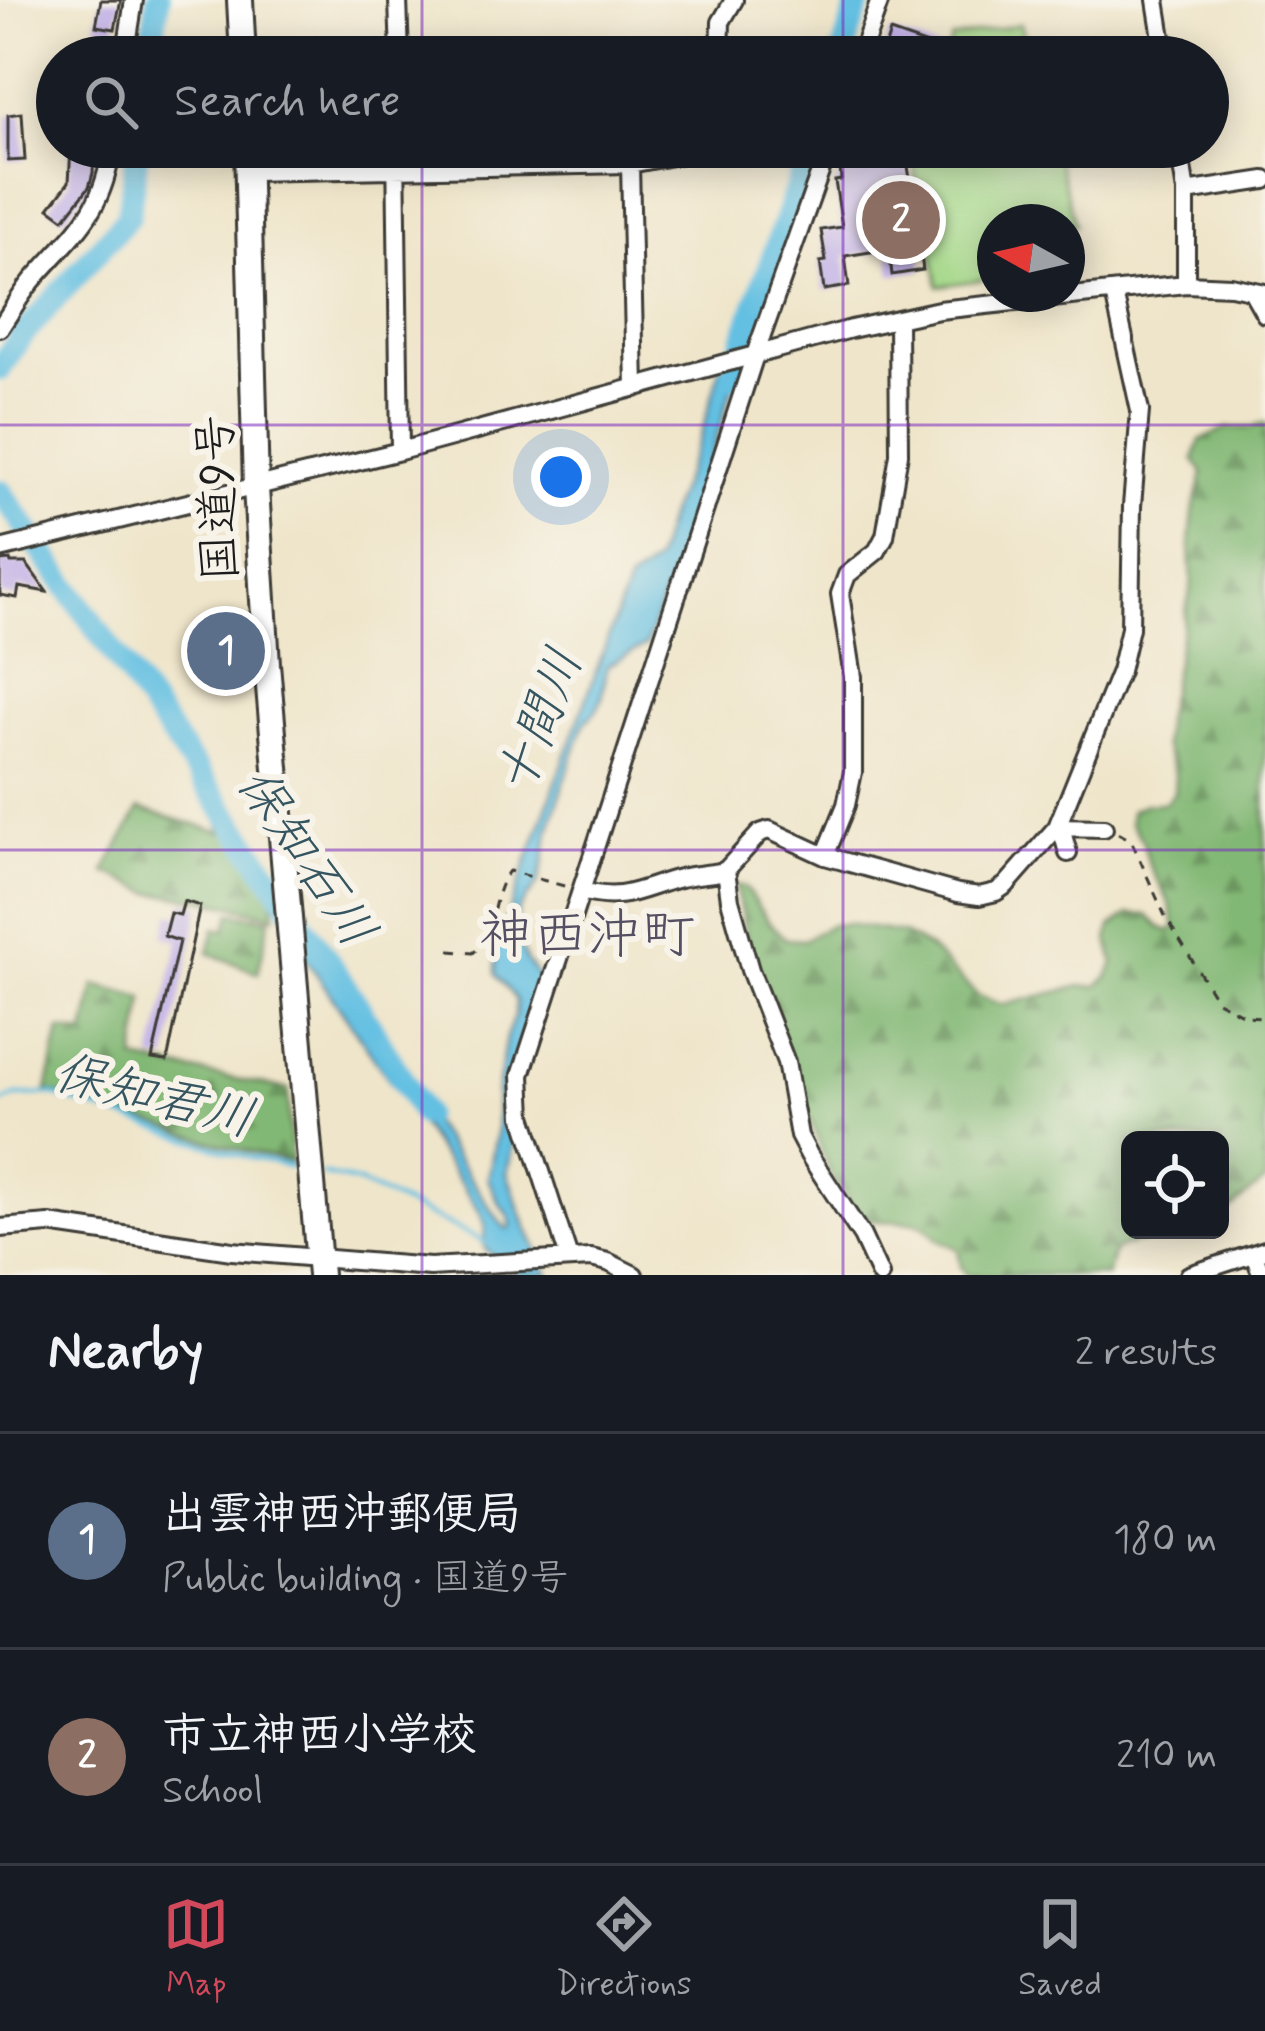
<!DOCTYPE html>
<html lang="en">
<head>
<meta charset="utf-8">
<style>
	:root { --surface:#171b24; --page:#20242c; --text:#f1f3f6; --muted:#9ea1a6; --line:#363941; --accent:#d1495b }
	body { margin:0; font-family:Mynerve,"Klee One",sans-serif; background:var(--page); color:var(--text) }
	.controls { position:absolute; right:36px; bottom:36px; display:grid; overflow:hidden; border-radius:18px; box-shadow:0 6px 30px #0003 }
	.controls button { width:108px; height:108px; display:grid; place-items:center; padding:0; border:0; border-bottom:3px solid var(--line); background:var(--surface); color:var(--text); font:60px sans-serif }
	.compass { position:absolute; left:977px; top:204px; width:108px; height:108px; border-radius:50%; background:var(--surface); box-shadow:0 6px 30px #0003; rotate:278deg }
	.you { position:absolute; left:561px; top:477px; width:42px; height:42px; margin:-30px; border:9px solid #fff; border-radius:50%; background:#1a73e8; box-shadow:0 0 0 18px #1a73e833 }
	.badge { display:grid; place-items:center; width:78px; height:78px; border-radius:50%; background:var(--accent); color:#fff; font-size:39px; font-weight:700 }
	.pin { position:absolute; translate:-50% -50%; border:6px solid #fff; box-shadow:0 3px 12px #0006 }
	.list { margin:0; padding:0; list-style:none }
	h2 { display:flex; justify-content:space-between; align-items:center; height:156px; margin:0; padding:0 48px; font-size:51px }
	h2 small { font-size:39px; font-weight:400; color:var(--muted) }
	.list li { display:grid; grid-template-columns:78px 1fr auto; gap:36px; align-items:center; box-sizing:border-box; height:216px; padding:0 48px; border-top:3px solid var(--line) }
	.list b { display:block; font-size:45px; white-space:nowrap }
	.list p { margin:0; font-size:39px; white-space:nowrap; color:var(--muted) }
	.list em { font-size:39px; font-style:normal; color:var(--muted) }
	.icon { flex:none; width:66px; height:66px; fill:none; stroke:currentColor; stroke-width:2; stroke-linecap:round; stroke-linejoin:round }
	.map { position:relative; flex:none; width:1265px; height:1275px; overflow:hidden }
	.search { position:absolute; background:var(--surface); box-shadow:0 6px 30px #0003; left:36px; right:36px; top:36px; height:132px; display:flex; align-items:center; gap:30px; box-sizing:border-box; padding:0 42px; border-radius:66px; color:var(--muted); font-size:45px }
	.sheet { height:588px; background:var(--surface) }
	nav { display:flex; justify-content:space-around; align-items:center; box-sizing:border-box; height:168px; border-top:3px solid var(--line); background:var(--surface); font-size:33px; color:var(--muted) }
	nav a { display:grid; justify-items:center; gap:6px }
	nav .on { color:var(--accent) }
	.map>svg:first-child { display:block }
	.grass { fill:#a3d787; stroke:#607a52; stroke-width:3 }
	.forest { fill:url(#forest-firs); stroke:#4f6a48; stroke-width:3 }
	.water { fill:#64c0e2; stroke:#406e7f; stroke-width:3 }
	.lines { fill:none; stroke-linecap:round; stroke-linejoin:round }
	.stream { stroke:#64c0e2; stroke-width:4.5 }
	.river { stroke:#64c0e2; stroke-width:24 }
	.building { fill:#c0afe7 }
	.minor-casing { stroke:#3c3a36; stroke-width:22 }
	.highway-casing { stroke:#3c3a36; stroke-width:30 }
	.path { stroke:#3c3a36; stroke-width:3; stroke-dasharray:9 9; stroke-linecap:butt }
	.minor { stroke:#fff; stroke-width:16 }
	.highway { stroke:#fff; stroke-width:24 }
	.grid { fill:none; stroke:#7b2cbf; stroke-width:3; stroke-opacity:0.55 }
	.labels { text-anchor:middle; stroke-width:12; stroke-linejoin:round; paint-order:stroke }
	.street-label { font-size:48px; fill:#1c1c1c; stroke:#f7f3e8 }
	.water-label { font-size:51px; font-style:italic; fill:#355561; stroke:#f7f3e8 }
	.quarter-label { font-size:54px; fill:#554f63; stroke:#f7f3e8 }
</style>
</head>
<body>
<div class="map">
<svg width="1265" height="1275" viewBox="0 0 1265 1275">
	<defs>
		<pattern id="forest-firs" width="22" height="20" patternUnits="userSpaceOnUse" patternTransform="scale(3)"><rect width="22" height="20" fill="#82b874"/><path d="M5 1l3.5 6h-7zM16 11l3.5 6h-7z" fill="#6a955e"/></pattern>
	</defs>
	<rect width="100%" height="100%" fill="#f7f3e8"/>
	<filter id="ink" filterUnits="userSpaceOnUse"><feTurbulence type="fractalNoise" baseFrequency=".00833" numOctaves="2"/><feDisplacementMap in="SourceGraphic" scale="24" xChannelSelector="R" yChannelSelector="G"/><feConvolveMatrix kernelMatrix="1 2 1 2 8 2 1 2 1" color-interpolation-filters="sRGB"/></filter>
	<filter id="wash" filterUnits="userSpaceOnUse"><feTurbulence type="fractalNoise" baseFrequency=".004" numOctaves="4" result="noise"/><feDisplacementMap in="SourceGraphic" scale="48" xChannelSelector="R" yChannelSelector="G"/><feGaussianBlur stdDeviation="2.7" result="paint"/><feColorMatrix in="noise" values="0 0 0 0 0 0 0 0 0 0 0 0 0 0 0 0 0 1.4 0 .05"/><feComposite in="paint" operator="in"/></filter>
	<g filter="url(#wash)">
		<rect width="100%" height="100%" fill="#efe5ca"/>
		<!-- grass -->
		<path class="grass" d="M 1020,24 L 1029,57 L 945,57 L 952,39 Z
			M 912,147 L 1054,147 L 1075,225 L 1067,226 L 1067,222 L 995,222 L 995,278 L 938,286 L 928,230 L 922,231 Z"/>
		<!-- forest -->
		<path class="forest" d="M 1265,423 L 1265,1181 L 1220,1218 L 1220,1140 L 1130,1140 L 1130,1230 L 1196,1230 C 1169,1239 1140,1238 1114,1251 L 1107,1275 L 967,1275 L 961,1267 L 958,1249 L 937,1239 L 925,1226 L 913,1222 L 872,1221 L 858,1214 L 832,1178 L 752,966 L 735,885 L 745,887 L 768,921 L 785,939 L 804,940 L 830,925 L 848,924 L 902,933 L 929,948 L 978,996 L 1003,1005 L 1081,986 L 1097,986 L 1108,977 L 1114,963 L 1108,940 L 1111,927 L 1129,914 L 1147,915 L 1160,927 L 1169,931 L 1175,927 L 1170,904 L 1149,865 L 1143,842 L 1130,822 L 1131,810 L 1146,804 L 1165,803 L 1174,793 L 1175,775 L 1163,745 L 1164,721 L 1192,581 L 1190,544 L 1193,512 L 1203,473 L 1194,460 L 1200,440 L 1227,428 L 1248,428 Z
			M 139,809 L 222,832 L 217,817 L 227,821 L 272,883 L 275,916 L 197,898 L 152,893 L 105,872 Z
			M 231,913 L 270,919 L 258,973 L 209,953 L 215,928 L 226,930 Z
			M 95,985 L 144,998 L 135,1060 L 288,1089 L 291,1162 L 229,1147 L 47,1091 L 60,1030 L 85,1034 Z"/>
		<!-- water -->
		<path class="water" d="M 740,363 L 687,532 L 646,645 L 607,666 L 602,699 L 596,711 L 584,724 L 571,762 L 548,833 L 544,863 L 538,883 L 518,911 L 516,926 L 519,942 L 527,962 L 538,976 L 538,984 L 512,1069 L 509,1093 L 513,1144 L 507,1173 L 525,1223 L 549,1275 L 521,1275 L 487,1251 L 484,1245 L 485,1225 L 478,1209 L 300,950 L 298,927 L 501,1223 L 507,1229 L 511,1227 L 509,1216 L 499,1203 L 488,1179 L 497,1130 L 497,1091 L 506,1037 L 515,1014 L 516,1000 L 496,975 L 496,948 L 628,583 L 655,562 L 669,515 L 701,435 L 720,369 Z"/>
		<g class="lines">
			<!-- stream -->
			<path class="stream" d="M 0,1103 L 16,1096 L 51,1094 L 232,1153 L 293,1167
				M 322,1174 L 359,1183 L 488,1243"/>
			<!-- river -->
			<path class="river" d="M 150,57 L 158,0
				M 841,57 L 860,0
				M 0,369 L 19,339 L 128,217 L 138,147
				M 731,377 L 811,147
				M 0,491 L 282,893 L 356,1003 L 423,1114"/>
		</g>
		<g id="blocks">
			<!-- building -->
			<path class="building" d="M 101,0 L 121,0 L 115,29 L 96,26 Z
				M 890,32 L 957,55 L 957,57 L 882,57 Z
				M 22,113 L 25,160 L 8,161 L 8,115 Z
				M 71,147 L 94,147 L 93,173 L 89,187 L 64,219 L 49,208 L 69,182 Z
				M 906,152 L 923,270 L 892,275 L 889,249 L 845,256 L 849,286 L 824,290 L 820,262 L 826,261 L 821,230 L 842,227 L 835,181 L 841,180 L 839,156 L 851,155 L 852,160 Z
				M 10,560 L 11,563 L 26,563 L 47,592 L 19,587 L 17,598 L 0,595 L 0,561 Z
				M 184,901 L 200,906 L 167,1061 L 152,1059 L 179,941 L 164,936 L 170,913 L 180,915 Z"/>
		</g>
	</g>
	<g filter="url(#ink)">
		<use href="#blocks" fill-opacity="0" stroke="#3c3a36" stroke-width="3"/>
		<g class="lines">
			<!-- minor casing -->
			<g class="minor-casing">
				<path id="minor" d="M 398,0 L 400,57
					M 1156,0 L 1165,57
					M 125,57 L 134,0
					M 720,57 L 721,22 L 734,0
					M 860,57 L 880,0
					M 396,147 L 400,451
					M 1179,147 L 1186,192 L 1186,284
					M 630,164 L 635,388
					M 248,172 L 630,164 L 699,151 L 703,147
					M 1186,192 L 1265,180
					M 1252,291 L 1265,314
					M 0,328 C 10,313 20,296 32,281 C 74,232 102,216 112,147
					M 0,549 L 400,451 L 851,329 L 939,310 L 1186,284 L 1231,286 L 1265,293
					M 1057,827 L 1104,828
					M 1061,828 L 1068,853
					M 825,856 L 846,805 L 853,772 L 853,677 L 840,594 L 847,575 L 877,551 L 885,536 L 899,454 L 898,319
					M 726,870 L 730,900 L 750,970 L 786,1062 L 799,1136 L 809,1155 L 862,1236 L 880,1275
					M 581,891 L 755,355 L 829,147
					M 0,1228 L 49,1224 L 232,1251 L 430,1267 L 591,1258 L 608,1262 L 634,1275
					M 1254,1255 L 1262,1275
					M 569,1258 L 523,1116 L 521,1075 L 581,891 C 625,903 640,888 680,878 C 693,875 707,874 721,872 L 726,870 L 760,833 L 769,830 L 825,856 L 958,893 L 979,896 L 996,892 L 1006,885 L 1057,827 L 1120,671 L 1130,628 L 1132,506 L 1140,411 L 1114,293
					M 1189,1275 L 1265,1250"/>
			</g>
			<!-- highway casing -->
			<g class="highway-casing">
				<path id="highway" d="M 240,0 L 243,57
					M 247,147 L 256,488 L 267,664 L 320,1275"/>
			</g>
			<!-- path -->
			<path class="path" d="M 1118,833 L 1131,840 L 1165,916 L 1217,1001 L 1246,1016 L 1265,1017
				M 450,951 L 473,953 C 497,933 490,895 509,871 L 568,887"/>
			<!-- minor -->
			<use href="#minor" class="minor"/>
			<!-- highway -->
			<use href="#highway" class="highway"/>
		</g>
	</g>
	<!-- grid -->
	<path class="grid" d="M 422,0 L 422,57M 843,0 L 843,57M 422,147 L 422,1275M 843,147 L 843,1275M 0,425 L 1265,425M 0,850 L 1265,850"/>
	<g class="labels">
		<!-- street labels -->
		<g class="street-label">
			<text transform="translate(216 498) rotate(-92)" y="17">国道9号</text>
		</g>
		<!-- water labels -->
		<g class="water-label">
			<text transform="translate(538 721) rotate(-69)" y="18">十間川</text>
			<text transform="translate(308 856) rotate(56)" y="18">保知石川</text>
			<text transform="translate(155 1094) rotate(14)" y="18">保知君川</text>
		</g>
		<!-- quarter labels -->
		<g class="quarter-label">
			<text x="587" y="952">神西沖町</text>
		</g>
	</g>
</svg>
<div class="controls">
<button><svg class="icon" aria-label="locate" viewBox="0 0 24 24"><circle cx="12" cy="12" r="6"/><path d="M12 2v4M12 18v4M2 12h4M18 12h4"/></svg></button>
</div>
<svg class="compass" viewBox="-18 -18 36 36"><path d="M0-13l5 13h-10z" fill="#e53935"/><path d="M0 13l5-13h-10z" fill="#9ea1a6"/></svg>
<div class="you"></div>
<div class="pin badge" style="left:226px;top:651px;background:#5c6f8a">1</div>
<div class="pin badge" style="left:901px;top:220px;background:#8d6e63">2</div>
<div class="search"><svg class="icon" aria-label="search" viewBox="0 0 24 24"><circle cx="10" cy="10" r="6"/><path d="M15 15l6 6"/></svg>Search here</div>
</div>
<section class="sheet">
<h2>Nearby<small>2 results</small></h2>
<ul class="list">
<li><span class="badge" style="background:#5c6f8a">1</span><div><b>出雲神西沖郵便局</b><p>Public building · 国道9号</p></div><em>180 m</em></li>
<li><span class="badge" style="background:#8d6e63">2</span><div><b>市立神西小学校</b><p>School</p></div><em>210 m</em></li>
</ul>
</section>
<nav>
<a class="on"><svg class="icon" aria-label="map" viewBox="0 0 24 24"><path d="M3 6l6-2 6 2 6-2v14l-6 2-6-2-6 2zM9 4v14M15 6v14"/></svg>Map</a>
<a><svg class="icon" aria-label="directions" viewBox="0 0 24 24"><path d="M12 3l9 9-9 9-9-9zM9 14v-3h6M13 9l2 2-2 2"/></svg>Directions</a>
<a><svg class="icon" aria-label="saved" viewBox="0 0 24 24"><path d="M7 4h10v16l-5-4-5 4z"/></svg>Saved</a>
</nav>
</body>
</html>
